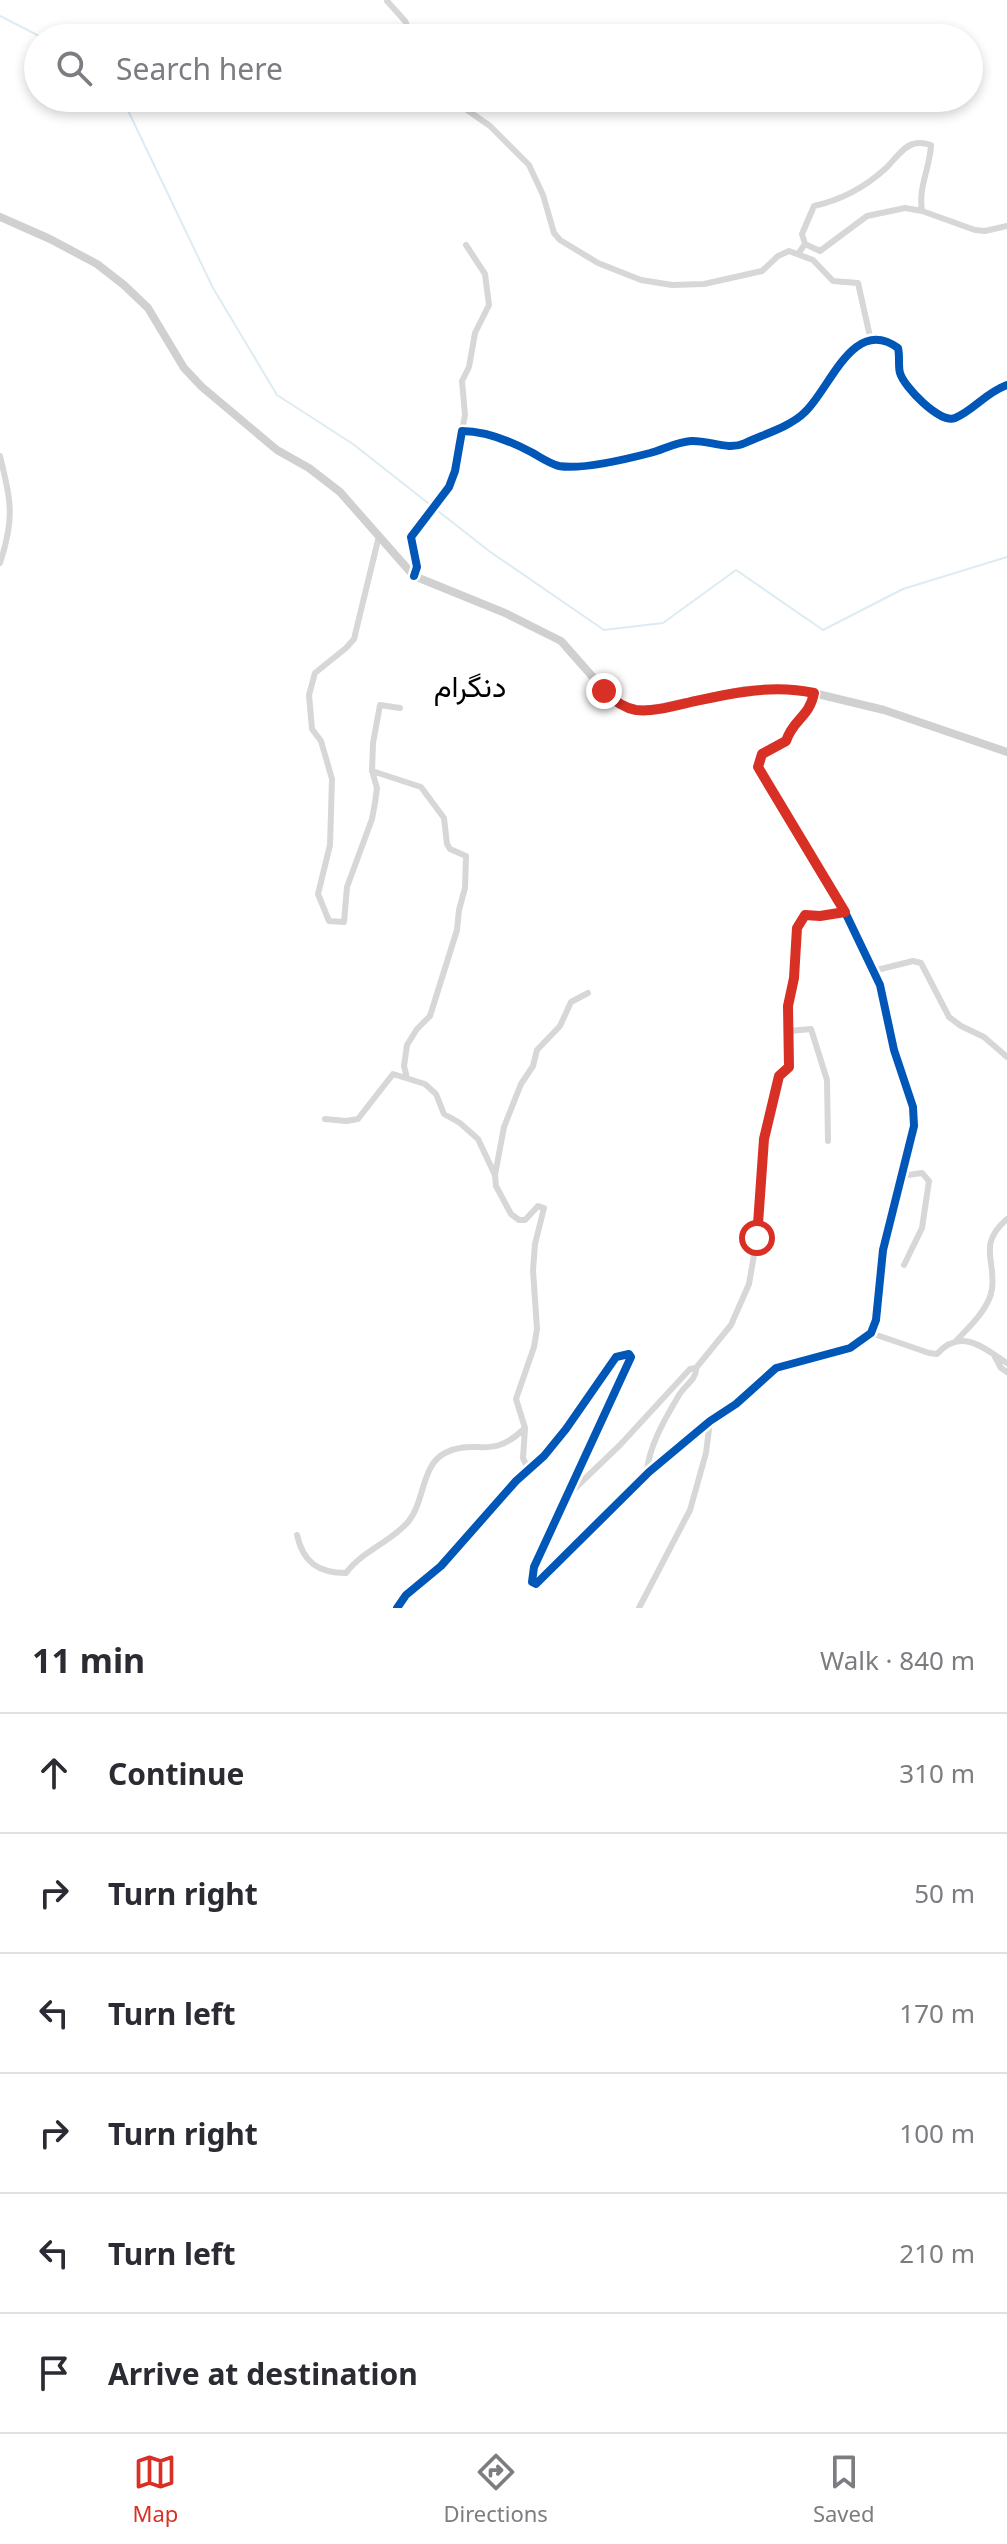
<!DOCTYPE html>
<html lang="en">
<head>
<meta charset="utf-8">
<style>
	:root { --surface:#fff; --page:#f2f2f3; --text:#2b2b33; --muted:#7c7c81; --line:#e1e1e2; --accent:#d93025 }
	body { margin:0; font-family:"Noto Sans",Vazirmatn,sans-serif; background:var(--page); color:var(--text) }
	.stop { position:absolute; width:24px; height:24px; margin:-18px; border:6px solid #d93025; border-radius:50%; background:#fff }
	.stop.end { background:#d93025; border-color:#fff; box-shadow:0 2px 8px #0008 }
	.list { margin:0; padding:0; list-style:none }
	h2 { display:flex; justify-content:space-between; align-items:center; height:104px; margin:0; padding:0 32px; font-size:34px }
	h2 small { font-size:26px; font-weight:400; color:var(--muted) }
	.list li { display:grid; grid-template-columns:52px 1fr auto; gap:24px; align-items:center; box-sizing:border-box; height:120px; padding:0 32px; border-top:2px solid var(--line) }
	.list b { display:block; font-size:30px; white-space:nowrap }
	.list em { font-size:26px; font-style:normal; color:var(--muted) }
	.icon { flex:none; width:44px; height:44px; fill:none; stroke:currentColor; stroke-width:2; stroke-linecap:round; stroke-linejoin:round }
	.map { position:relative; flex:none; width:1007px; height:1608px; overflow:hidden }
	.search { position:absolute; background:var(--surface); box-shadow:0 4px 12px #0003; left:24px; right:24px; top:24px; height:88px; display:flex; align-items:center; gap:20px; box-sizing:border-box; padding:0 28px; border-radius:44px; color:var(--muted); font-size:30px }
	.sheet { height:824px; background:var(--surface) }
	nav { display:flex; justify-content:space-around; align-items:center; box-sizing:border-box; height:112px; border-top:2px solid var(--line); background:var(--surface); font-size:22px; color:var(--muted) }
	nav a { display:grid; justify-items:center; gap:4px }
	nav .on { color:var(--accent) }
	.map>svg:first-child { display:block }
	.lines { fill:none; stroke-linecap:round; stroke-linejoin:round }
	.stream { stroke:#ddebf3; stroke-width:2 }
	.street { stroke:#d7d7d7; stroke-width:6 }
	.secondary { stroke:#d0d0d0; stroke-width:8 }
	.cycleway-casing { stroke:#fff; stroke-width:13 }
	.cycleway { stroke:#0057b8; stroke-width:8 }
	.route { stroke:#d93025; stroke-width:10 }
	.labels { text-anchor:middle; stroke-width:8; stroke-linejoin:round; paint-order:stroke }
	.quarter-label { font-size:30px; fill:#000; stroke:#fff }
</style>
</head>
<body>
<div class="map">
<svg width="1007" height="1608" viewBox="0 0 1007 1608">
	<rect width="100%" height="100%" fill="#fff"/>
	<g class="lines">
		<!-- stream -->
		<path class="stream" d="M 0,16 L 43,38
			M 122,98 L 213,288 L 277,395 L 353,444 L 489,551 L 604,630 L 663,623 L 736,570 L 823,630 L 903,589 L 1007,557"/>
		<!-- street -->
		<path class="street" d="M 387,1 L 405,21 L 413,38
			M 450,98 L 490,126 L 529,165 L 543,195 L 554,233 L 560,240 L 598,263 L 641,280 L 672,285 L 704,284 L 762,271 L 778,256 L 789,251 L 813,260 L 833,281 L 858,283 L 871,341
			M 805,244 L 820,251 L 867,216 L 905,208 L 922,211 L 975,230 L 985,231 L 1007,226
			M 798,254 L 805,244 L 802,234 L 814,206 C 841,200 864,188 885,169 C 893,162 902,147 913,144 C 919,142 925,143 931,145 C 930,168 918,187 922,211
			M 462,431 L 465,415 L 462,381 L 469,367 L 475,333 L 489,305 L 485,274 L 466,245
			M 0,456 C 11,502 15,517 0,563
			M 379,536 L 354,639 L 346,648 L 315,673 L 309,695 L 312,729 L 321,741 L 332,779 L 330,845 L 318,894 L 329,921 L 344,922 L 347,887 L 372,819 L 375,803 L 377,788 L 372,771 L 373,743 L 380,705 L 400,708
			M 414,576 L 417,567 L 411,537 L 449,487 L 455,471 L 462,431 C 486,431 510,441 531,452 C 540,457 550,464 559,466 C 582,470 627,459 650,453 C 664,449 677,442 691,441 C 709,440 728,451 745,443 C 764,434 790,427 805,412 C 830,389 853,315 898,348 C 900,356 898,366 900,373 C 904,387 940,424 955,418 C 974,410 985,393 1007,385
			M 372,771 L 421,787 L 444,818 L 447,844 L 450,849 L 466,856 L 465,888 L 459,910 L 457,930 L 430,1016 L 417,1029 L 407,1045 L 404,1066 L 407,1078
			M 873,971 L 913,961 L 921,963 L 949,1017 L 961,1026 L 984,1037 L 1007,1057
			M 789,1031 L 811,1029 L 827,1080 L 828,1141
			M 325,1119 L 346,1121 L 358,1119 L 393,1074 L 425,1084 L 436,1094 L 444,1114 L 460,1123 L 478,1139 L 495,1175
			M 901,1176 L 922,1173 L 929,1181 L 922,1228 L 904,1265
			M 871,1333 L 929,1353 L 937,1354 C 961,1327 984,1348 1007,1363
			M 956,1341 C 969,1327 989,1309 992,1289 C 996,1260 977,1245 1007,1219
			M 995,1357 L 1001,1368 L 1007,1372
			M 696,1368 L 731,1325 L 749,1284 L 757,1238 L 767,1119 L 776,1095 L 779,1076 L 789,1067 L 788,1006 L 794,978 L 797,928 L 805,915 L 820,916 L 845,912
			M 528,1469 L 523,1458 L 525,1428 L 516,1399 L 534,1347 L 537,1329 L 533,1270 L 535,1244 L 544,1208 L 538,1206 L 525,1220 L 519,1220 L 511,1214 L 496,1186 L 495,1175 L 504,1127 L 521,1084 L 533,1066 L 537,1050 L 560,1026 L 571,1002 L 588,993
			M 568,1495 L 620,1445 L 690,1369 L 696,1368 C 697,1379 685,1385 679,1395 C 666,1417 648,1447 647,1473
			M 297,1535 C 303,1562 318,1573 346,1573 C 362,1551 391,1542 408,1522 C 425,1502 421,1465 445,1453 C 477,1437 490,1462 525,1428
			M 397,1608 L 406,1595 L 441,1566 L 516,1481 L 544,1456 L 566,1429 L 616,1357 L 629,1354 L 631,1357 L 534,1567 L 532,1582 L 536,1584 L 649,1472 L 710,1421 L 736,1404 L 776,1368 L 850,1348 L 871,1333 L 876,1320 L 883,1250 L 914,1126 L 913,1107 L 894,1050 L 880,985 L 845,912 L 758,767 L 762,754 L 786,741 C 794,718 809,718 814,693
			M 639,1608 L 690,1510 L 706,1453 L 710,1421"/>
		<!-- secondary -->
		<path class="secondary" d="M 0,217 L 50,239 L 97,264 L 124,285 L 148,308 L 184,368 L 202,387 L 277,450 L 309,468 L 340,492 L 414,576 L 505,613 L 561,641 L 614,701 L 636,710 L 653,709 L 745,690 L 801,690 L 884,710 L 1007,752"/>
		<!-- cycleway casing -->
		<g class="cycleway-casing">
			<path id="cycleway" d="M 414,576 L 417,567 L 411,537 L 449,487 L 455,471 L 462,431 C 486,431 510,441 531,452 C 540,457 550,464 559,466 C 582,470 627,459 650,453 C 664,449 677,442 691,441 C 709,440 728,451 745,443 C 764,434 790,427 805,412 C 830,389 853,315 898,348 C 900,356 898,366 900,373 C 904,387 940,424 955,418 C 974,410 985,393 1007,385
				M 397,1608 L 406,1595 L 441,1566 L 516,1481 L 544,1456 L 566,1429 L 616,1357 L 629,1354 L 631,1357 L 534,1567 L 532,1582 L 536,1584 L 649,1472 L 710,1421 L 736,1404 L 776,1368 L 850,1348 L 871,1333 L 876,1320 L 883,1250 L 914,1126 L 913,1107 L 894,1050 L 880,985 L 845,912 L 758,767 L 762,754 L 786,741 C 794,718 809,718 814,693"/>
		</g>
		<!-- cycleway -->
		<use href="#cycleway" class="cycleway"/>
	</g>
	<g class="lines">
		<!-- route -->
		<path class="route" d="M 604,691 C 613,700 623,708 636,710 C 653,712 674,706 691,702 C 732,693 772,684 814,693 C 809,718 794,718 786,741 L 762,754 L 758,767 L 845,912 L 820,916 L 805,915 L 797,928 L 794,978 L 788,1006 L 789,1067 L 779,1076 L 764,1139 L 757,1238"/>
	</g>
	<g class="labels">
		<!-- quarter labels -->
		<g class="quarter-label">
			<text x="470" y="697">دنگرام</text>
		</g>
	</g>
</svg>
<div class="stop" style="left:757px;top:1238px"></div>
<div class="stop end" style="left:604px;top:691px"></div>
<div class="search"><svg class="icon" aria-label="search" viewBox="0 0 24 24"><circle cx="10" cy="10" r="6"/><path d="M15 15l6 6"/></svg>Search here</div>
</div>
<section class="sheet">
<h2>11 min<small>Walk · 840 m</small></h2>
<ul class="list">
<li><svg class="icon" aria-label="ahead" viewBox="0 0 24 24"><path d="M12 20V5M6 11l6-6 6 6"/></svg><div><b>Continue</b></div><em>310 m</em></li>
<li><svg class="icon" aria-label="right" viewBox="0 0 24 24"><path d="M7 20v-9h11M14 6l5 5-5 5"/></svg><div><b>Turn right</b></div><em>50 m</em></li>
<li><svg class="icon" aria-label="left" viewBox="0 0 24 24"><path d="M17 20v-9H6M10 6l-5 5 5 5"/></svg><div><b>Turn left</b></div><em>170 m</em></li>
<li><svg class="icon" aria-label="right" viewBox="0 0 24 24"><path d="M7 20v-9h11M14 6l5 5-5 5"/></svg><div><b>Turn right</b></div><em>100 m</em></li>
<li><svg class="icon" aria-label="left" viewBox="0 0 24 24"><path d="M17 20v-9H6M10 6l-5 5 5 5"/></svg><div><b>Turn left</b></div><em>210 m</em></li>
<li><svg class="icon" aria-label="arrive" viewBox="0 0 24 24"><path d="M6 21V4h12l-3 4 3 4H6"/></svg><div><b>Arrive at destination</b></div></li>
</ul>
</section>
<nav>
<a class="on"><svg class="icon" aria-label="map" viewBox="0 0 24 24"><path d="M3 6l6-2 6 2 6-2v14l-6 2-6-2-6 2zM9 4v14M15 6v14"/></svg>Map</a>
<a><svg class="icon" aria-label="directions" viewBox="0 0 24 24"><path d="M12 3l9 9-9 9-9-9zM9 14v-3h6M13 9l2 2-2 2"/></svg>Directions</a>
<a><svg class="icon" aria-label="saved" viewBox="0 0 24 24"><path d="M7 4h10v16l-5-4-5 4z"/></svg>Saved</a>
</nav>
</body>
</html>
